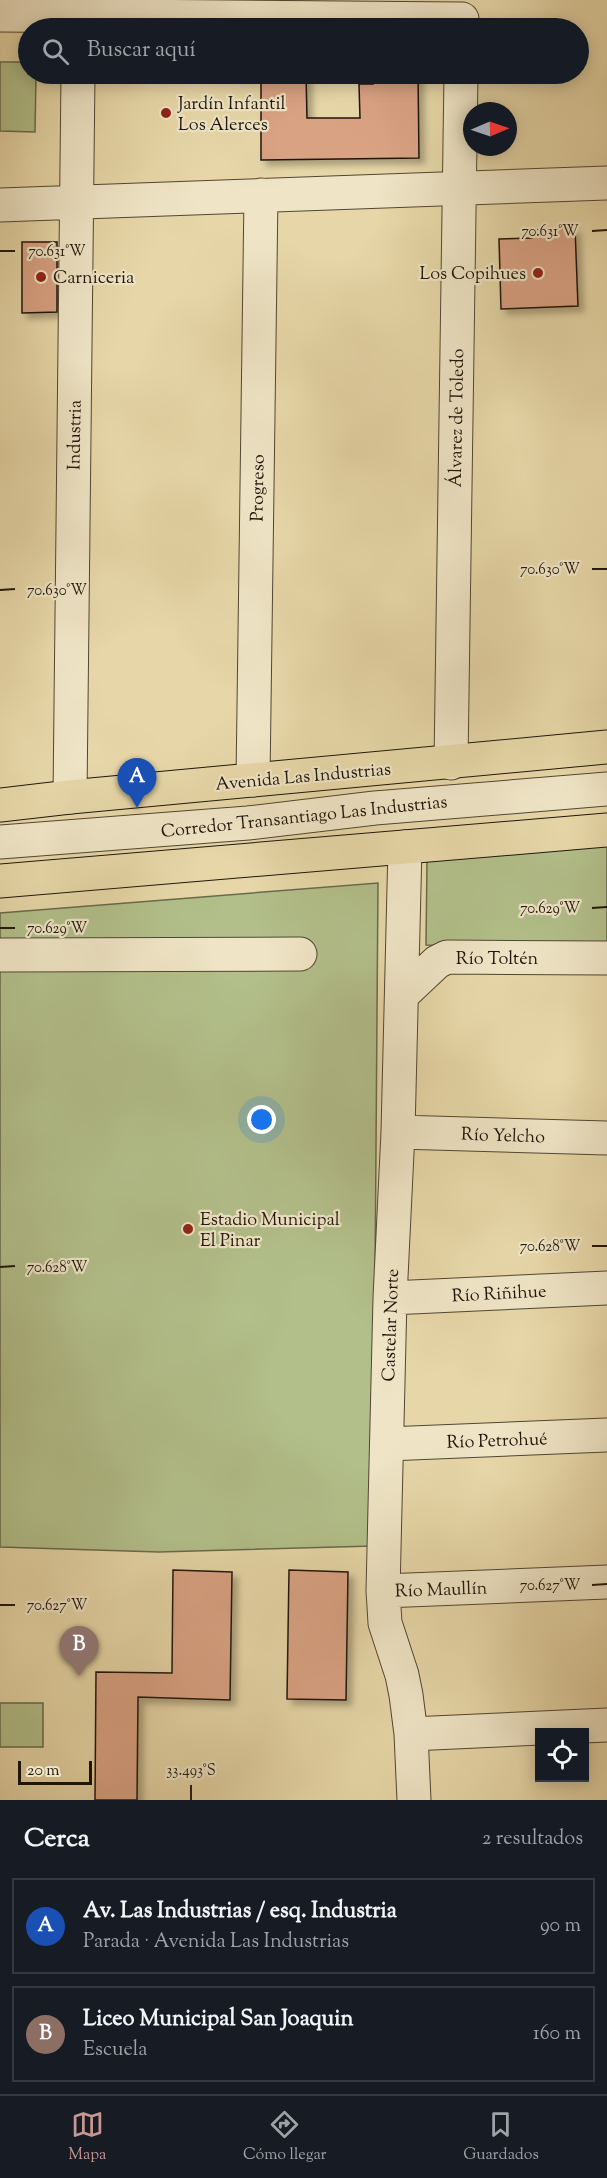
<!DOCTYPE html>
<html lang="es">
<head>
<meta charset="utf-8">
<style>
	:root { --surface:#171b24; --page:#20242c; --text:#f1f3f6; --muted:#9ea1a6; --line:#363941; --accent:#c59692 }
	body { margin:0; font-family:"Sorts Mill Goudy",serif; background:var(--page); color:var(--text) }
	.controls { position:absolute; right:18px; bottom:18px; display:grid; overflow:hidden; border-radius:0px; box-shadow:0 3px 15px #0003 }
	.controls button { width:54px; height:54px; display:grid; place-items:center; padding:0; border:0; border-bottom:2px solid var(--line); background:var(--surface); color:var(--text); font:30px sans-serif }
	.compass { position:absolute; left:463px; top:102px; width:54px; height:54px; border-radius:50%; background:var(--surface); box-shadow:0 3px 15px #0003; rotate:88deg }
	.scale { position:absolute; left:18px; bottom:15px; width:74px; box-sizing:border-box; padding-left:6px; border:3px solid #1f160c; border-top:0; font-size:16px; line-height:21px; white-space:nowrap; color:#1f160c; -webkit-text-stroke:4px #efe5c6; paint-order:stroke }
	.you { position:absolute; left:262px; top:1120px; width:21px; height:21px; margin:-15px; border:4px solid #fff; border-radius:50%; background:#1a73e8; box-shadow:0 0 0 9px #1a73e833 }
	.badge { display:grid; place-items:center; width:39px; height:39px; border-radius:50%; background:var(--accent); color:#fff; font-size:20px; font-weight:700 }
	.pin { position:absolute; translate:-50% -50px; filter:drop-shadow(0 2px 3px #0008) }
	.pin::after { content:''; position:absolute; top:32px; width:21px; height:18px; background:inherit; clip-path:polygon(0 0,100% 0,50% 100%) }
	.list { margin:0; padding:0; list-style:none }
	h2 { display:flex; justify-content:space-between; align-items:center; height:78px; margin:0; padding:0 24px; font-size:26px }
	h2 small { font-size:20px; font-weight:400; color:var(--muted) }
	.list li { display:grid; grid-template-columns:39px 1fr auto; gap:18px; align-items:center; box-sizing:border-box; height:96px; margin:0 12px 12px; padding:0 12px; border:2px solid var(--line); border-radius:0px }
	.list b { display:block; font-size:22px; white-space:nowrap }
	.list p { margin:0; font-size:20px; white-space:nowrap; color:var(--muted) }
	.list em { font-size:20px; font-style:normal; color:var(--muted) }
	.icon { flex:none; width:33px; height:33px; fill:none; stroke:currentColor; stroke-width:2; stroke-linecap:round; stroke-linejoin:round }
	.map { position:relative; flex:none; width:607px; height:1800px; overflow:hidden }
	.search { position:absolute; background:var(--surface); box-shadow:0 3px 15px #0003; left:18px; right:18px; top:18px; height:66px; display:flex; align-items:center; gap:15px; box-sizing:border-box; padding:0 21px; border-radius:33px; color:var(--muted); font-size:22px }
	.sheet { height:294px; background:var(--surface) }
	nav { display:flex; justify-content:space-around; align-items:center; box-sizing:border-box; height:84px; border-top:2px solid var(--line); background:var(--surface); font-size:16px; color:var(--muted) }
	nav a { display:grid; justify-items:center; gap:3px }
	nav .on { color:var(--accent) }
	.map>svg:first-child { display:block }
	.green { fill:#b2bf8a; stroke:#686a4b; stroke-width:1.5 }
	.building { fill:#d9a283; stroke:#1f160c; stroke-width:1.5; filter:url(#shadow) }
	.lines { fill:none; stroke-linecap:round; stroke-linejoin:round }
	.minor-casing { stroke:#514633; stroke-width:35 }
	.major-casing { stroke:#1f160c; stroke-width:35 }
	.minor { stroke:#efe5c6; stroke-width:33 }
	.major { stroke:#e7d7a8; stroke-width:33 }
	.ticks { fill:none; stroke:#1f160c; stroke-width:2 }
	.poi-dot { fill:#8f2418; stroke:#efe5c6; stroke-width:2 }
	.labels { text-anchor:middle; stroke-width:4.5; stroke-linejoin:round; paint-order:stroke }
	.poi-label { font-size:18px; fill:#1f160c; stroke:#efe5c6; text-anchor:start }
	.street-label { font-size:18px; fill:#1f160c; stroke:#efe5c6 }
	.ticks-label { font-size:15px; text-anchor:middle; fill:#1f160c; stroke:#efe5c6; stroke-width:4.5; stroke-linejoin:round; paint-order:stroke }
</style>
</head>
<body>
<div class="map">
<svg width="607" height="1800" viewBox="0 0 607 1800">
	<defs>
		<filter id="shadow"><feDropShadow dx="5.5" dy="5.5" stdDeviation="3" flood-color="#0004"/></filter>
	</defs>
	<rect width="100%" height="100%" fill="#e7d7a8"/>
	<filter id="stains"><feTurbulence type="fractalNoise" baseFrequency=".00333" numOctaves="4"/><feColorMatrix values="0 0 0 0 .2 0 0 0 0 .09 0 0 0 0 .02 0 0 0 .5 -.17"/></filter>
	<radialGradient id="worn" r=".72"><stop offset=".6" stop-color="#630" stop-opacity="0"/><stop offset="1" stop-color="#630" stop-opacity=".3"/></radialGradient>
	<!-- green -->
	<path class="green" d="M 0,62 L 28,62 L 28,74 L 36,74 L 35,132 L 0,131 Z
		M 607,839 L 607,947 L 426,945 L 427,860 Z
		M 378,883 L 373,1546 L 159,1552 L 0,1547 L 0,913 Z
		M 0,1703 L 43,1703 L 43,1747 L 0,1747 Z"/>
	<!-- building -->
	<path class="building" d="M 261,74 L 306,74 L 307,118 L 360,118 L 359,84 L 373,84 L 373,74 L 418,74 L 419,158 L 261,160 Z
		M 575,228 L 578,306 L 501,309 L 499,239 L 532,238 L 532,230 Z
		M 22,242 L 57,242 L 57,312 L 22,313 Z
		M 173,1570 L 232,1572 L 230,1700 L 138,1697 L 137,1800 L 95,1800 L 96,1672 L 172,1673 Z
		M 289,1570 L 348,1572 L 346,1700 L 287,1699 Z"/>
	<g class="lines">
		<!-- minor casing -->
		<g class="minor-casing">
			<path id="minor" d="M 0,15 L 462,19
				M 0,205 L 607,183
				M 451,763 L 461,74
				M 253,780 L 261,195
				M 70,797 L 78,74
				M 0,842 L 248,823 L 375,808 L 607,789
				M 405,847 L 398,1132 L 390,1298 L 383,1591 L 385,1623 L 402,1675 L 406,1695 L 411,1734 L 414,1800
				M 0,955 L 300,954
				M 402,995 L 437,962 L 447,957 L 607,958
				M 398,1132 L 607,1138
				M 390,1298 L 607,1288
				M 387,1444 L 607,1435
				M 383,1591 L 607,1582
				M 411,1734 L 607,1725"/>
		</g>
		<!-- major casing -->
		<g class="major-casing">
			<path id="major" d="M 0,805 L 70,797 L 607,747
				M 0,881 L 607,830"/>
		</g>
		<!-- minor -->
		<use href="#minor" class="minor"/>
		<!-- major -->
		<use href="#major" class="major"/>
	</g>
	<!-- ticks -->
	<path class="ticks" d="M 592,231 L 607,230M 0,251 L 15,251M 592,569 L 607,569M 0,590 L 15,589M 592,908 L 607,907M 0,928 L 15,928M 592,1246 L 607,1246M 0,1267 L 15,1266M 592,1585 L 607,1584M 0,1605 L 15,1605M 191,1785 L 191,1800"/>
	<!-- markers -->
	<g class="poi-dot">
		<circle cx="166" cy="113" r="6"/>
		<circle cx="538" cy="273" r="6"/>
		<circle cx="41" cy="277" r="6"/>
		<circle cx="188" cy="1229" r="6"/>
	</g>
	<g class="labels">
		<!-- poi labels -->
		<g class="poi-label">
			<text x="178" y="109">Jardín Infantil<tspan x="178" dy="21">Los Alerces</tspan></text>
			<text x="526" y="279" text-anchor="end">Los Copihues</text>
			<text x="53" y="283">Carniceria</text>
			<text x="200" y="1225">Estadio Municipal<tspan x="200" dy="21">El Pinar</tspan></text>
		</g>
		<!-- street labels -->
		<g class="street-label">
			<text transform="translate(456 418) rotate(-89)" y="6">Álvarez de Toledo</text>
			<text transform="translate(74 435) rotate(-89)" y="6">Industria</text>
			<text transform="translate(257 488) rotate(-89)" y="6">Progreso</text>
			<text transform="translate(303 776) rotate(-5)" y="6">Avenida Las Industrias</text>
			<text transform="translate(304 816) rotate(-6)" y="6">Corredor Transantiago Las Industrias</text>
			<text x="497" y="964">Río Toltén</text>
			<text transform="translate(503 1135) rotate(2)" y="6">Río Yelcho</text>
			<text transform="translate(499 1293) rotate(-3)" y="6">Río Riñihue</text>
			<text transform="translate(390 1325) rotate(-88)" y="6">Castelar Norte</text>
			<text transform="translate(497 1440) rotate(-2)" y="6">Río Petrohué</text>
			<text transform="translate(441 1589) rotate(-2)" y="6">Río Maullín</text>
		</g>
	</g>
	<g class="ticks-label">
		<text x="550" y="236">70.631°W</text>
		<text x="57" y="256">70.631°W</text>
		<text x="550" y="574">70.630°W</text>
		<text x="57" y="595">70.630°W</text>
		<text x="550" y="913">70.629°W</text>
		<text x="57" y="933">70.629°W</text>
		<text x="550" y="1251">70.628°W</text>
		<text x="57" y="1272">70.628°W</text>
		<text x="550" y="1590">70.627°W</text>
		<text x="57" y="1610">70.627°W</text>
		<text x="191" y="1775">33.493°S</text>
	</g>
	<rect width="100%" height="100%" filter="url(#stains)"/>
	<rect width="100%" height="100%" fill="url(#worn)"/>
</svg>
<div class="controls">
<button><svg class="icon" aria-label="locate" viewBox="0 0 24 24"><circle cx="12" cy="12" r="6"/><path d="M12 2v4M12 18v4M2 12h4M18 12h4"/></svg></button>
</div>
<svg class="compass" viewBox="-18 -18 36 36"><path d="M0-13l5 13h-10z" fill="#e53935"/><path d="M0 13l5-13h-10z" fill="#9ea1a6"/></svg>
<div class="scale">20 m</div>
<div class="you"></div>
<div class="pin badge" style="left:137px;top:808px;background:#1a4fb4">A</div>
<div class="pin badge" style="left:79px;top:1676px;background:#8d6e63">B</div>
<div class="search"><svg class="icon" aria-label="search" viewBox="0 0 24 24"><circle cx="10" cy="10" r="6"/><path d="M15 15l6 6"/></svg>Buscar aquí</div>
</div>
<section class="sheet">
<h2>Cerca<small>2 resultados</small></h2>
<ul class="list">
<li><span class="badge" style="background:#1a4fb4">A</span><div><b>Av. Las Industrias / esq. Industria</b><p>Parada · Avenida Las Industrias</p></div><em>90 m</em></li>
<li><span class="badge" style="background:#8d6e63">B</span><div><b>Liceo Municipal San Joaquin</b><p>Escuela</p></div><em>160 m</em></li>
</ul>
</section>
<nav>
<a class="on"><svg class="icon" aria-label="map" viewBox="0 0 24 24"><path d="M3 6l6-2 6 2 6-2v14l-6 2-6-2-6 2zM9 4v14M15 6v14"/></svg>Mapa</a>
<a><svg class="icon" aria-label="directions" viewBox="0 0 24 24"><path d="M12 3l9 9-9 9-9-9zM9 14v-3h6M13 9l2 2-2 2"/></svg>Cómo llegar</a>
<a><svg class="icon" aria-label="saved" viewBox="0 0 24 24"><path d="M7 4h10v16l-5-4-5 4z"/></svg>Guardados</a>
</nav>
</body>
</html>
